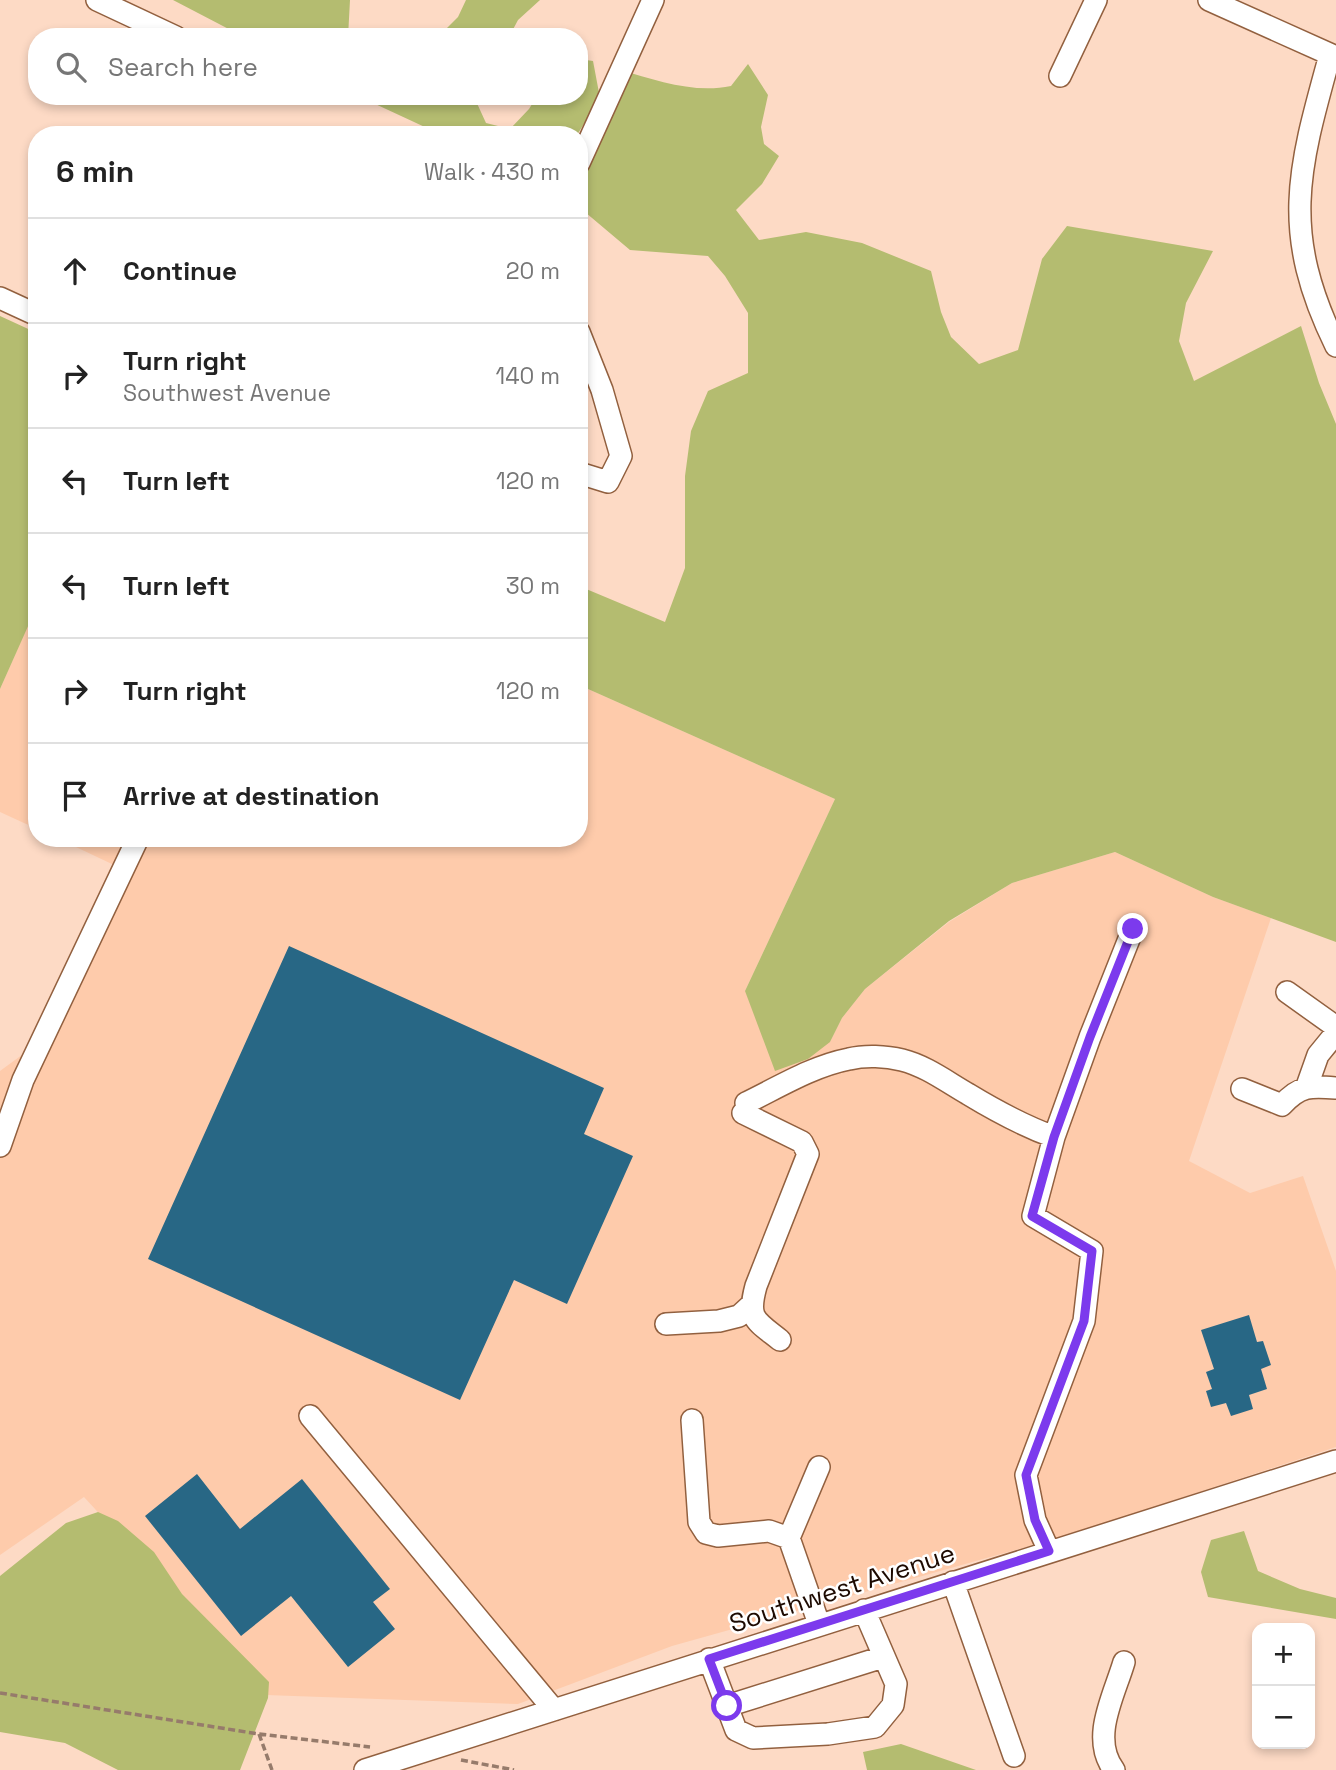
<!DOCTYPE html>
<html lang="en">
<head>
<meta charset="utf-8">
<style>
	:root { --surface:#fff; --page:#f6f6f6; --text:#222; --muted:#767676; --line:#e0e0e0 }
	body { margin:0; font-family:"Space Grotesk",sans-serif; background:var(--page); color:var(--text) }
	.controls { position:absolute; right:21px; bottom:21px; display:grid; overflow:hidden; border-radius:14px; box-shadow:0 4px 10px #0003 }
	.controls button { width:63px; height:63px; display:grid; place-items:center; padding:0; border:0; border-bottom:2px solid var(--line); background:var(--surface); color:var(--text); font:35px sans-serif }
	.stop { position:absolute; width:21px; height:21px; margin:-16px; border:5px solid #7c3aed; border-radius:50%; background:#fff }
	.stop.end { background:#7c3aed; border-color:#fff; box-shadow:0 2px 7px #0008 }
	.list { margin:0; padding:0; list-style:none }
	h2 { display:flex; justify-content:space-between; align-items:center; height:91px; margin:0; padding:0 28px; font-size:30px }
	h2 small { font-size:23px; font-weight:400; color:var(--muted) }
	.list li { display:grid; grid-template-columns:46px 1fr auto; gap:21px; align-items:center; box-sizing:border-box; height:105px; padding:0 28px; border-top:2px solid var(--line) }
	.list b { display:block; font-size:26px; white-space:nowrap }
	.list p { margin:0; font-size:23px; white-space:nowrap; color:var(--muted) }
	.list em { font-size:23px; font-style:normal; color:var(--muted) }
	.icon { flex:none; width:38px; height:38px; fill:none; stroke:currentColor; stroke-width:2; stroke-linecap:round; stroke-linejoin:round }
	.map { position:relative; flex:none; width:1336px; height:1770px; overflow:hidden }
	.search { position:absolute; background:var(--surface); box-shadow:0 4px 10px #0003; left:28px; top:28px; width:560px; height:77px; display:flex; align-items:center; gap:18px; box-sizing:border-box; padding:0 24px; border-radius:28px; color:var(--muted); font-size:26px }
	.panel { position:absolute; background:var(--surface); box-shadow:0 4px 10px #0003; left:28px; top:126px; width:560px; height:721px; border-radius:28px }
	.map>svg:first-child { display:block }
	.built { fill:#fecbab }
	.forest { fill:#b4bc70 }
	.building { fill:#286785 }
	.lines { fill:none; stroke-linecap:round; stroke-linejoin:round }
	.minor-casing { stroke:#92603f; stroke-width:24 }
	.path { stroke:#967b6b; stroke-width:3.5; stroke-dasharray:7 3.5; stroke-linecap:butt }
	.minor { stroke:#fff; stroke-width:21 }
	.route { stroke:#7c3aed; stroke-width:9 }
	.labels { text-anchor:middle; stroke-width:5; stroke-linejoin:round; paint-order:stroke }
	.street-label { font-size:26px; fill:#1d0a01; stroke:#fff }
</style>
</head>
<body>
<div class="map">
<svg width="1336" height="1770" viewBox="0 0 1336 1770">
	<rect width="100%" height="100%" fill="#fddac5"/>
	<!-- built -->
	<path class="built" d="M 29,623 L 37,627 L 37,829 L 0,812 L 0,689 Z
		M 579,685 L 835,799 L 745,991 L 830,1042 L 842,1018 L 865,989 L 949,922 L 1012,883 L 1115,852 L 1213,897 L 1271,918 L 1189,1161 L 1250,1193 L 1303,1176 L 1336,1271 L 1336,1447 L 1065,1536 L 672,1646 L 518,1704 L 266,1695 L 84,1497 L 0,1555 L 0,1071 L 30,1049 L 114,865 L 57,838 L 579,838 Z"/>
	<!-- forest -->
	<path class="forest" d="M 173,0 L 350,0 L 348,37 L 244,37 Z
		M 466,0 L 540,0 L 518,20 L 509,37 L 438,37 L 458,17 Z
		M 579,59 L 593,61 L 600,98 L 577,135 L 442,135 L 358,96 L 477,96 L 475,99 L 486,123 L 510,129 L 529,109 L 537,96 L 579,96 Z
		M 748,64 L 768,95 L 761,127 L 764,144 L 779,156 L 762,184 L 736,210 L 759,240 L 806,232 L 862,243 L 931,271 L 941,312 L 951,337 L 979,364 L 1018,350 L 1042,259 L 1067,226 L 1213,251 L 1186,303 L 1179,341 L 1194,381 L 1301,326 L 1319,383 L 1336,424 L 1336,942 L 1213,897 L 1115,852 L 1012,883 L 949,921 L 865,989 L 842,1018 L 830,1042 L 808,1059 L 775,1071 L 745,991 L 835,799 L 579,685 L 579,586 L 665,622 L 685,568 L 685,476 L 691,431 L 708,391 L 748,373 L 748,313 L 725,276 L 708,256 L 630,250 L 579,207 L 579,163 L 620,70 C 656,80 694,94 731,86 Z
		M 0,316 L 37,333 L 37,627 L 29,624 L 0,689 Z
		M 98,1512 L 118,1521 L 154,1552 L 182,1594 L 269,1682 L 268,1698 L 240,1770 L 118,1770 L 65,1743 L 0,1732 L 0,1576 L 66,1523 Z
		M 1244,1531 L 1258,1571 L 1300,1589 L 1336,1598 L 1336,1619 L 1208,1597 L 1201,1572 L 1211,1540 Z
		M 901,1744 L 976,1770 L 867,1770 L 863,1752 Z"/>
	<!-- building -->
	<path class="building" d="M 289,946 L 604,1088 L 584,1134 L 633,1156 L 567,1304 L 514,1280 L 460,1400 L 148,1259 Z
		M 1249,1315 L 1257,1342 L 1263,1341 L 1271,1365 L 1261,1369 L 1267,1389 L 1249,1395 L 1253,1409 L 1231,1416 L 1226,1403 L 1211,1407 L 1206,1391 L 1212,1389 L 1206,1372 L 1214,1369 L 1201,1330 Z
		M 197,1474 L 240,1529 L 302,1479 L 390,1589 L 373,1602 L 395,1629 L 348,1667 L 291,1596 L 241,1636 L 145,1516 Z"/>
	<g class="lines">
		<!-- minor casing -->
		<g class="minor-casing">
			<path id="minor" d="M 97,0 L 176,37
				M 1209,0 L 1336,57
				M 1330,55 C 1298,170 1280,232 1336,346
				M 1060,76 L 1096,0
				M 579,163 L 653,0
				M 0,298 L 37,315
				M 579,332 L 602,390 L 621,456 L 608,482 L 579,473
				M 1287,992 L 1336,1027
				M 1307,1086 L 1318,1055 L 1336,1033
				M 1242,1089 L 1282,1105 C 1300,1085 1311,1086 1336,1088
				M 746,1103 C 779,1087 813,1066 849,1059 C 865,1055 886,1056 902,1060 C 926,1066 947,1082 968,1094 C 996,1111 1024,1126 1054,1137
				M 743,1113 L 802,1142 L 808,1154 L 756,1286 C 747,1319 755,1320 780,1340
				M 0,1146 L 23,1080 L 138,838
				M 666,1324 L 719,1321 L 739,1316 L 751,1305
				M 310,1416 L 554,1710
				M 692,1420 L 699,1522 L 706,1533 L 718,1536 L 769,1531 L 789,1538
				M 1049,1551 L 1035,1520 L 1026,1475 L 1084,1321 L 1092,1251 L 1033,1216 L 1054,1137 L 1090,1037 L 1133,929
				M 953,1582 L 1014,1756
				M 819,1624 L 789,1538 L 819,1467
				M 709,1659 L 736,1730 L 753,1738 L 828,1734 L 875,1727 L 893,1705 L 896,1684 L 864,1610
				M 727,1706 L 883,1657
				M 365,1770 L 1336,1461
				M 1114,1770 C 1090,1738 1114,1696 1124,1662"/>
		</g>
		<!-- path -->
		<path class="path" d="M 0,1693 L 259,1734 L 370,1747
			M 259,1734 L 272,1770
			M 461,1760 L 514,1770"/>
		<!-- minor -->
		<use href="#minor" class="minor"/>
	</g>
	<g class="lines">
		<!-- route -->
		<path class="route" d="M 727,1706 L 709,1659 L 1049,1551 L 1035,1520 L 1026,1475 L 1084,1321 L 1092,1251 L 1032,1216 L 1054,1137 L 1090,1037 L 1133,929"/>
	</g>
	<g class="labels">
		<!-- street labels -->
		<g class="street-label">
			<text transform="translate(842 1588) rotate(-18)" y="9">Southwest Avenue</text>
		</g>
	</g>
</svg>
<div class="controls">
<button>+</button>
<button>−</button>
</div>
<div class="stop" style="left:727px;top:1706px"></div>
<div class="stop end" style="left:1133px;top:929px"></div>
<div class="search"><svg class="icon" aria-label="search" viewBox="0 0 24 24"><circle cx="10" cy="10" r="6"/><path d="M15 15l6 6"/></svg>Search here</div>
<section class="panel">
<h2>6 min<small>Walk · 430 m</small></h2>
<ul class="list">
<li><svg class="icon" aria-label="ahead" viewBox="0 0 24 24"><path d="M12 20V5M6 11l6-6 6 6"/></svg><div><b>Continue</b></div><em>20 m</em></li>
<li><svg class="icon" aria-label="right" viewBox="0 0 24 24"><path d="M7 20v-9h11M14 6l5 5-5 5"/></svg><div><b>Turn right</b><p>Southwest Avenue</p></div><em>140 m</em></li>
<li><svg class="icon" aria-label="left" viewBox="0 0 24 24"><path d="M17 20v-9H6M10 6l-5 5 5 5"/></svg><div><b>Turn left</b></div><em>120 m</em></li>
<li><svg class="icon" aria-label="left" viewBox="0 0 24 24"><path d="M17 20v-9H6M10 6l-5 5 5 5"/></svg><div><b>Turn left</b></div><em>30 m</em></li>
<li><svg class="icon" aria-label="right" viewBox="0 0 24 24"><path d="M7 20v-9h11M14 6l5 5-5 5"/></svg><div><b>Turn right</b></div><em>120 m</em></li>
<li><svg class="icon" aria-label="arrive" viewBox="0 0 24 24"><path d="M6 21V4h12l-3 4 3 4H6"/></svg><div><b>Arrive at destination</b></div></li>
</ul>
</section>
</div>
</body>
</html>
